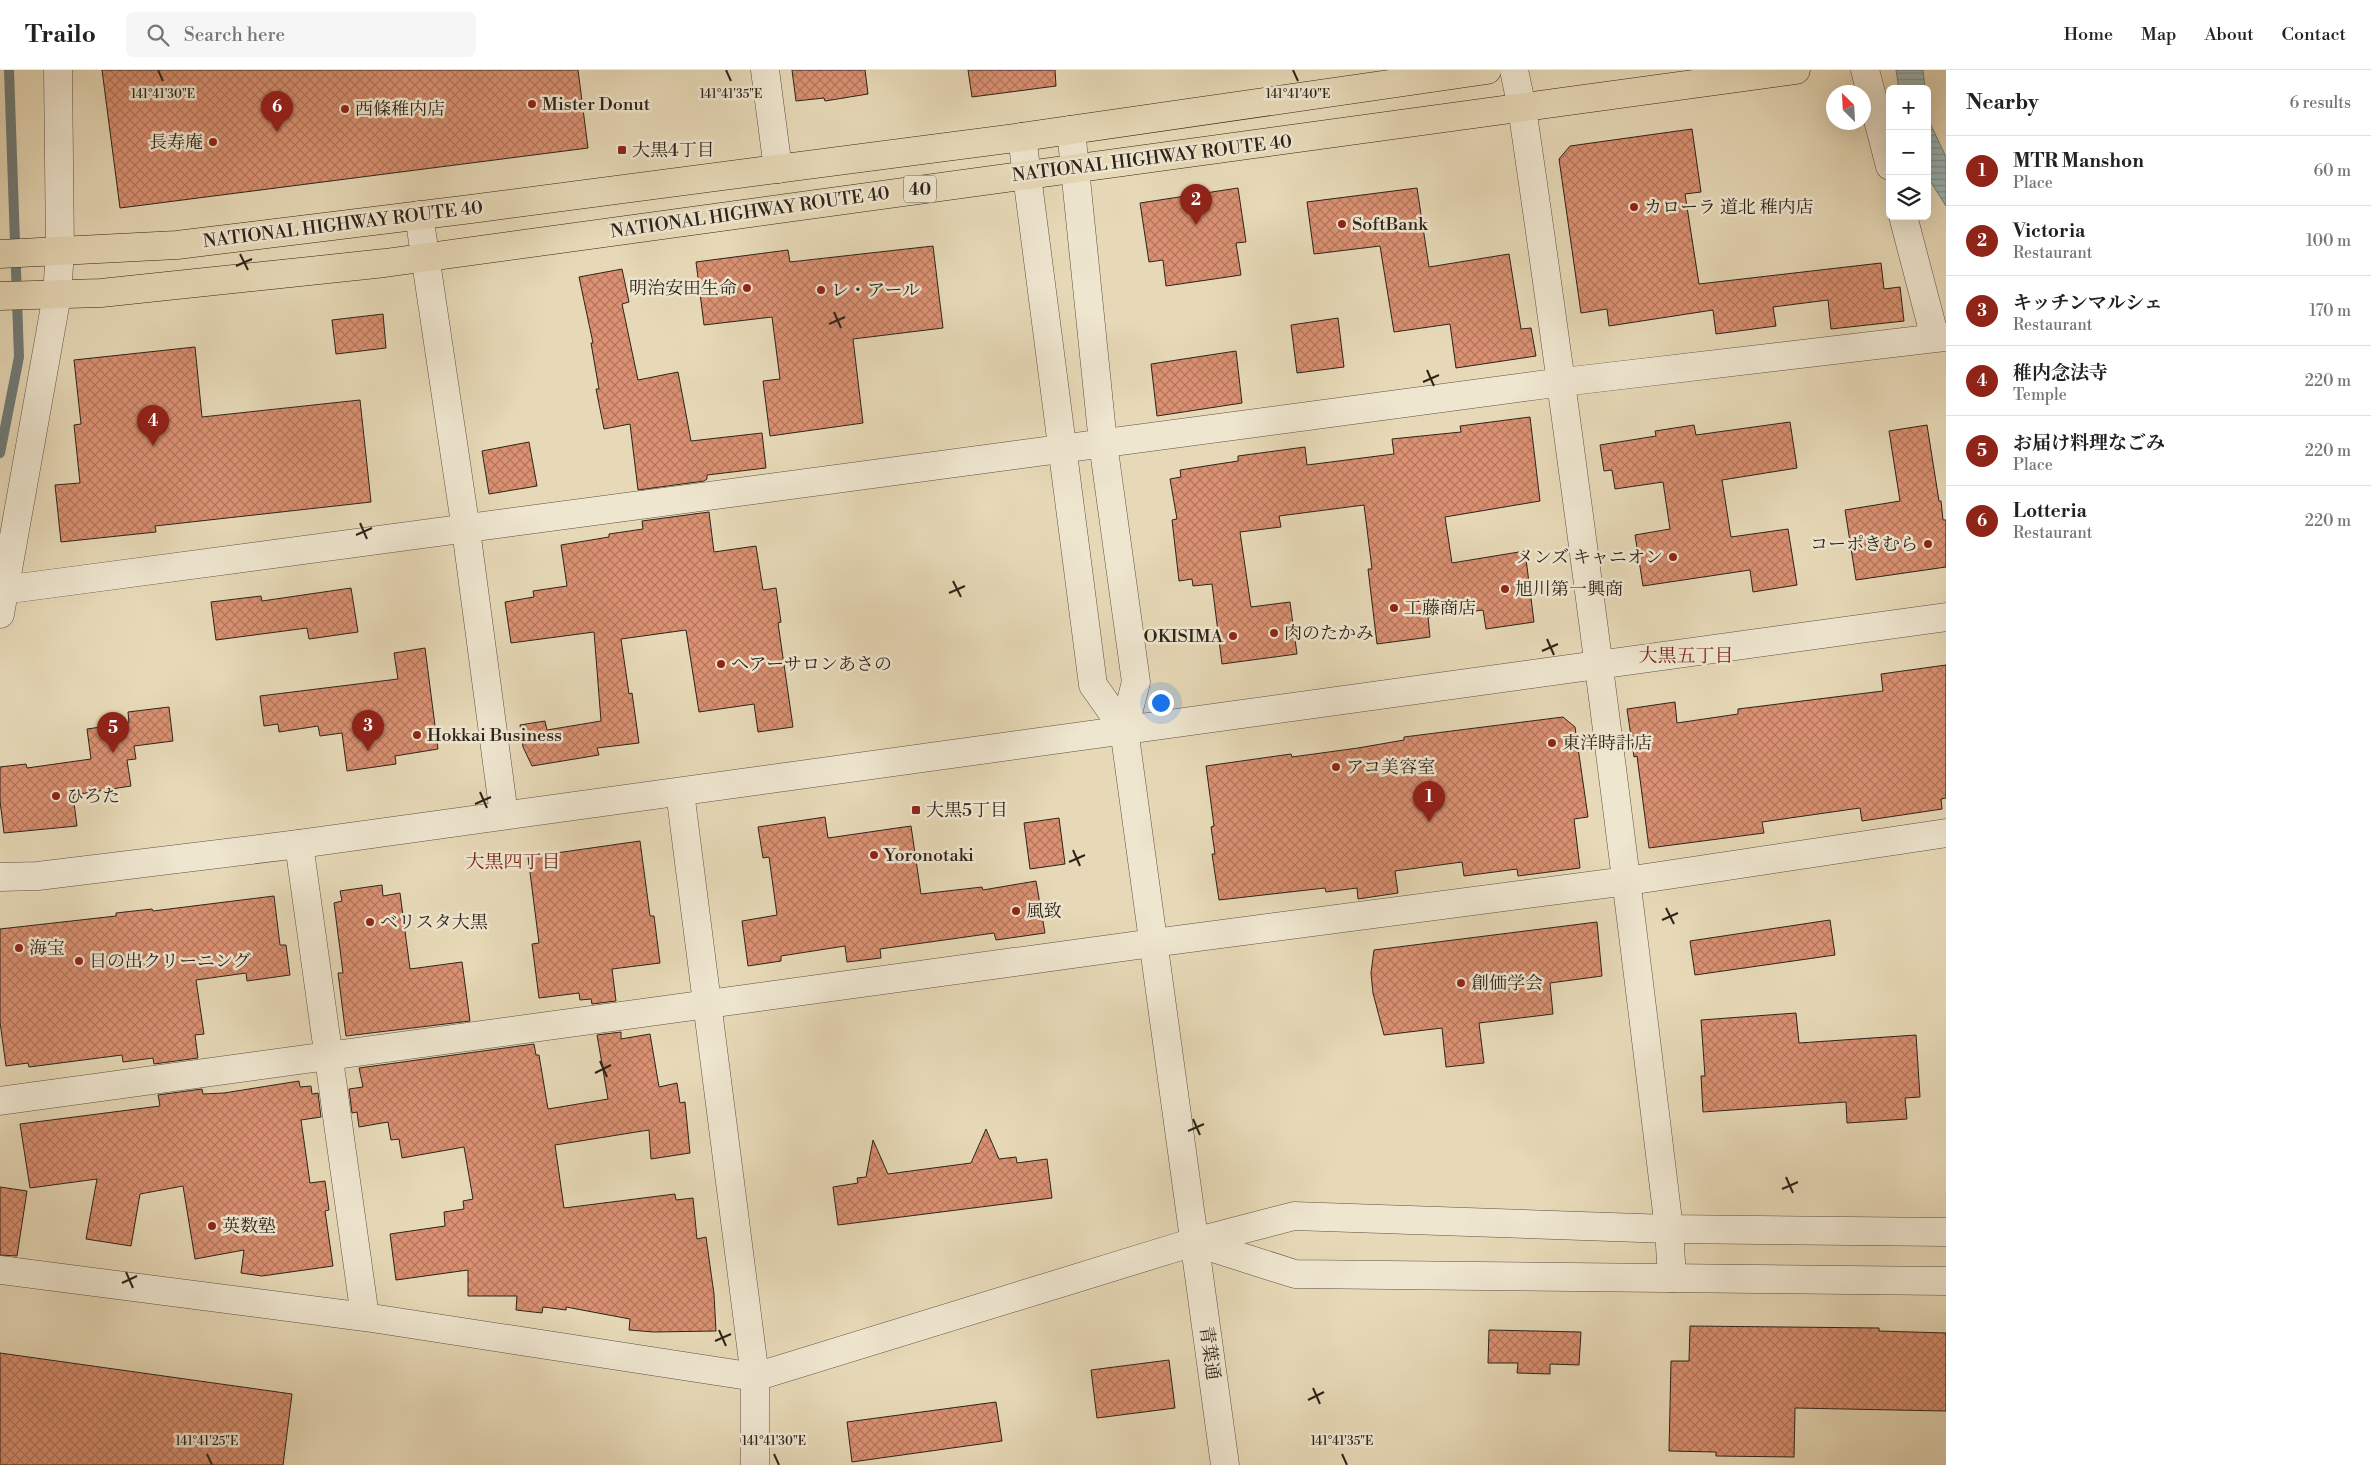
<!DOCTYPE html>
<html lang="en">
<head>
<meta charset="utf-8">
<style>
	:root { --surface:#fff; --page:#f6f6f6; --text:#222; --muted:#767676; --line:#e0e0e0; --accent:#8f2418 }
	body { margin:0; font-family:"Libre Bodoni","Noto Serif JP",serif; background:var(--page); color:var(--text) }
	.controls { position:absolute; right:15px; top:15px; display:grid; overflow:hidden; border-radius:8px; box-shadow:0 5px 20px #0002 }
	.controls button { width:45px; height:45px; display:grid; place-items:center; padding:0; border:0; border-bottom:1px solid var(--line); background:var(--surface); color:var(--text); font:25px sans-serif }
	.compass { position:absolute; left:1826px; top:15px; width:45px; height:45px; border-radius:50%; background:var(--surface); box-shadow:0 5px 20px #0002; rotate:336deg }
	.you { position:absolute; left:1160px; top:632px; width:18px; height:18px; margin:-12px; border:4px solid #fff; border-radius:50%; background:#1a73e8; box-shadow:0 0 0 8px #1a73e833 }
	.badge { display:grid; place-items:center; width:32px; height:32px; border-radius:50%; background:var(--accent); color:#fff; font-size:16px; font-weight:700 }
	.pin { position:absolute; translate:-50% -41px; filter:drop-shadow(0 1px 2px #0008) }
	.pin::after { content:''; position:absolute; top:26px; width:18px; height:15px; background:inherit; clip-path:polygon(0 0,100% 0,50% 100%) }
	.list { margin:0; padding:0; list-style:none }
	h2 { display:flex; justify-content:space-between; align-items:center; height:65px; margin:0; padding:0 20px; font-size:21px }
	h2 small { font-size:16px; font-weight:400; color:var(--muted) }
	.list li { display:grid; grid-template-columns:32px 1fr auto; gap:15px; align-items:center; box-sizing:border-box; height:70px; padding:0 20px; border-top:1px solid var(--line) }
	.list b { display:block; font-size:19px; white-space:nowrap }
	.list p { margin:0; font-size:16px; white-space:nowrap; color:var(--muted) }
	.list em { font-size:16px; font-style:normal; color:var(--muted) }
	.icon { flex:none; width:28px; height:28px; fill:none; stroke:currentColor; stroke-width:2; stroke-linecap:round; stroke-linejoin:round }
	.map { position:relative; flex:none; width:1946px; height:1395px; overflow:hidden }
	header { display:flex; align-items:center; gap:30px; box-sizing:border-box; height:70px; padding:0 25px; background:var(--surface); border-bottom:1px solid var(--line) }
	header strong { font-size:24px }
	nav { display:flex; gap:28px; margin-inline-start:auto; font-size:18px }
	.search { width:350px; height:45px; background:var(--page); display:flex; align-items:center; gap:12px; box-sizing:border-box; padding:0 18px; border-radius:8px; color:var(--muted); font-size:19px }
	main { display:flex }
	aside { flex:1; background:var(--surface) }
	.map>svg:first-child { display:block }
	.water { fill:url(#water-rules); stroke:#6f7c79 }
	.lines { fill:none; stroke-linecap:round; stroke-linejoin:round }
	.stream { stroke:#6f7c79; stroke-width:10 }
	.building { fill:url(#building-cross-hatch); stroke:#2d2319 }
	.minor-casing { stroke:#5c5040; stroke-width:29 }
	.tertiary-casing { stroke:#5c5040; stroke-width:29 }
	.trunk-casing { stroke:#2d2319; stroke-width:29 }
	.minor { stroke:#efe6d0; stroke-width:28 }
	.tertiary { stroke:#efe6d0; stroke-width:28 }
	.trunk { stroke:#e7d9b7; stroke-width:28 }
	.ticks { fill:none; stroke:#2d2319; stroke-width:2 }
	.poi-dot { fill:#8f2418; stroke:#efe6d0; stroke-width:2 }
	.labels { text-anchor:middle; stroke-width:5; stroke-linejoin:round; paint-order:stroke }
	.shield { fill:#efe6d0; stroke:#675e50; stroke-width:1 }
	.shield-label { font-size:16px; font-weight:bold; fill:#2d2319 }
	.poi-label { font-size:18px; fill:#2d2319; stroke:#efe6d0; text-anchor:start }
	.street-label { font-size:18px; fill:#2d2319; stroke:#efe6d0 }
	.neighbourhood-label { font-size:19px; fill:#7a1f14; stroke:#efe6d0 }
	.ticks-label { font-size:12px; text-anchor:middle; fill:#2d2319; stroke:#efe6d0; stroke-width:5; stroke-linejoin:round; paint-order:stroke }
</style>
</head>
<body>
<header>
<strong>Trailo</strong>
<div class="search"><svg class="icon" aria-label="search" viewBox="0 0 24 24"><circle cx="10" cy="10" r="6"/><path d="M15 15l6 6"/></svg>Search here</div>
<nav><a>Home</a><a>Map</a><a>About</a><a>Contact</a></nav>
</header>
<main>
<div class="map">
<svg width="1946" height="1395" viewBox="0 0 1946 1395">
	<defs>
		<pattern id="water-rules" width="6" height="5" patternUnits="userSpaceOnUse" patternTransform="scale(1.25)"><rect width="6" height="5" fill="#9bb7b9"/><path d="M0 2.5h6" fill="none" stroke="#7f9496"/></pattern>
		<pattern id="building-cross-hatch" width="8" height="8" patternUnits="userSpaceOnUse" patternTransform="scale(1.25)"><rect width="8" height="8" fill="#db9172"/><path d="M0 0l8 8M0 8l8-8" fill="none" stroke="#b2765d"/></pattern>
	</defs>
	<rect width="100%" height="100%" fill="#e7d9b7"/>
	<filter id="stains"><feTurbulence type="fractalNoise" baseFrequency=".004" numOctaves="4"/><feColorMatrix values="0 0 0 0 .2 0 0 0 0 .09 0 0 0 0 .02 0 0 0 .5 -.17"/></filter>
	<radialGradient id="worn" r=".72"><stop offset=".6" stop-color="#630" stop-opacity="0"/><stop offset="1" stop-color="#630" stop-opacity=".3"/></radialGradient>
	<!-- water -->
	<path class="water" d="M 1896,0 L 1923,0 L 1925,19 L 1899,19 Z
		M 1927,33 L 1930,53 L 1946,87 L 1946,136 L 1927,106 Z"/>
	<g class="lines">
		<!-- stream -->
		<path class="stream" d="M 0,383 L 19,287 L 9,0"/>
	</g>
	<!-- building -->
	<path class="building" d="M 102,0 L 578,0 L 588,78 L 120,138 Z
		M 792,0 L 865,0 L 868,24 L 825,31 L 824,28 L 796,31 Z
		M 968,0 L 1055,0 L 1056,16 L 972,27 Z
		M 1692,59 L 1701,122 L 1685,124 L 1699,214 L 1881,193 L 1884,219 L 1900,217 L 1904,251 L 1831,259 L 1828,230 L 1773,237 L 1776,256 L 1716,264 L 1713,240 L 1609,256 L 1607,239 L 1581,243 L 1559,89 L 1570,76 Z
		M 1238,118 L 1246,172 L 1236,173 L 1241,205 L 1166,216 L 1163,190 L 1149,192 L 1140,133 Z
		M 1417,118 L 1429,197 L 1509,184 L 1521,259 L 1531,258 L 1536,286 L 1456,298 L 1450,254 L 1394,262 L 1380,176 L 1314,184 L 1307,132 Z
		M 933,176 L 943,258 L 853,269 L 863,353 L 770,366 L 763,311 L 780,309 L 772,247 L 704,255 L 696,192 L 788,180 L 790,192 Z
		M 622,199 L 629,232 L 622,234 L 638,310 L 678,302 L 691,371 L 762,363 L 766,398 L 707,405 L 707,409 L 704,411 L 638,420 L 630,354 L 604,359 L 596,319 L 599,319 L 591,273 L 593,273 L 579,207 Z
		M 383,244 L 386,278 L 336,284 L 332,250 Z
		M 1338,248 L 1344,297 L 1297,303 L 1291,255 Z
		M 195,277 L 202,347 L 360,330 L 371,432 L 155,456 L 156,462 L 61,472 L 55,415 L 80,413 L 74,355 L 81,354 L 74,290 Z
		M 1236,281 L 1242,333 L 1157,346 L 1151,294 Z
		M 1530,347 L 1540,431 L 1445,447 L 1452,493 L 1525,481 L 1534,552 L 1486,559 L 1483,540 L 1428,547 L 1430,567 L 1377,574 L 1368,499 L 1372,499 L 1364,435 L 1279,446 L 1281,457 L 1240,462 L 1251,537 L 1290,532 L 1297,584 L 1222,594 L 1212,514 L 1193,516 L 1192,509 L 1179,511 L 1172,450 L 1177,449 L 1170,409 L 1181,407 L 1180,400 L 1238,391 L 1238,386 L 1305,377 L 1307,395 L 1394,384 L 1392,369 L 1461,362 L 1460,356 Z
		M 1790,352 L 1797,398 L 1722,410 L 1731,467 L 1788,459 L 1797,515 L 1753,522 L 1750,500 L 1643,516 L 1635,465 L 1670,459 L 1663,412 L 1615,419 L 1612,400 L 1604,401 L 1600,375 L 1656,366 L 1655,361 L 1694,355 L 1696,365 Z
		M 1927,355 L 1939,431 L 1941,431 L 1943,450 L 1946,450 L 1946,497 L 1856,510 L 1845,440 L 1900,431 L 1889,361 Z
		M 529,372 L 537,416 L 489,424 L 482,381 Z
		M 709,442 L 714,482 L 756,476 L 763,520 L 776,518 L 781,552 L 778,553 L 793,657 L 758,662 L 754,634 L 699,642 L 686,560 L 621,569 L 629,624 L 632,623 L 639,673 L 597,678 L 599,685 L 532,696 L 523,677 L 520,655 L 545,651 L 547,660 L 601,651 L 594,562 L 511,573 L 505,532 L 534,527 L 533,521 L 567,516 L 561,475 L 609,467 L 609,464 L 643,459 L 642,451 Z
		M 351,518 L 358,562 L 309,569 L 307,558 L 216,570 L 211,532 L 261,526 L 262,531 Z
		M 425,578 L 438,679 L 395,686 L 396,694 L 347,701 L 342,663 L 320,666 L 318,656 L 279,662 L 278,654 L 264,656 L 260,626 L 398,609 L 394,583 Z
		M 1946,595 L 1946,728 L 1941,729 L 1942,739 L 1862,751 L 1860,738 L 1762,752 L 1764,763 L 1649,778 L 1637,686 L 1634,687 L 1627,639 L 1675,632 L 1677,653 L 1738,644 L 1738,639 L 1883,621 L 1881,604 Z
		M 169,637 L 173,671 L 134,676 L 136,689 L 127,690 L 131,716 L 73,725 L 77,756 L 4,763 L 0,731 L 0,697 L 26,694 L 27,698 L 91,689 L 87,659 L 129,653 L 128,642 Z
		M 1563,647 L 1575,657 L 1588,747 L 1574,749 L 1580,798 L 1518,806 L 1517,799 L 1464,806 L 1462,792 L 1395,801 L 1398,823 L 1358,829 L 1357,818 L 1326,822 L 1325,818 L 1219,830 L 1212,784 L 1215,784 L 1211,757 L 1214,756 L 1206,696 L 1291,684 L 1292,687 L 1358,678 L 1404,670 L 1404,667 Z
		M 825,747 L 828,768 L 911,756 L 921,824 L 982,817 L 983,820 L 1036,811 L 1045,863 L 996,870 L 994,863 L 880,879 L 881,888 L 847,892 L 845,876 L 781,886 L 781,891 L 748,896 L 742,851 L 777,845 L 769,787 L 763,788 L 758,757 Z
		M 1059,748 L 1065,794 L 1030,799 L 1024,753 Z
		M 640,771 L 650,846 L 654,846 L 660,893 L 612,899 L 616,931 L 592,934 L 591,929 L 580,930 L 579,923 L 539,928 L 532,874 L 539,873 L 528,787 Z
		M 382,815 L 383,826 L 400,823 L 410,899 L 462,892 L 470,951 L 346,966 L 338,903 L 343,903 L 334,833 L 342,831 L 340,821 Z
		M 274,826 L 280,875 L 286,875 L 290,905 L 247,911 L 246,903 L 196,910 L 204,964 L 195,965 L 198,988 L 154,994 L 153,988 L 123,992 L 122,985 L 29,997 L 28,993 L 6,996 L 0,952 L 0,859 L 116,846 L 116,843 L 152,839 L 153,841 Z
		M 1830,850 L 1835,885 L 1695,905 L 1690,871 Z
		M 1597,852 L 1602,906 L 1550,913 L 1553,944 L 1479,953 L 1484,993 L 1446,997 L 1442,958 L 1384,965 L 1373,923 L 1371,903 L 1374,880 Z
		M 1796,943 L 1799,973 L 1916,965 L 1920,1027 L 1905,1028 L 1907,1049 L 1847,1053 L 1846,1032 L 1703,1042 L 1701,1006 L 1705,1006 L 1701,950 Z
		M 621,962 L 621,969 L 650,964 L 659,1017 L 677,1013 L 680,1033 L 685,1032 L 690,1083 L 651,1089 L 649,1060 L 555,1075 L 564,1138 L 675,1124 L 676,1130 L 693,1128 L 697,1169 L 706,1167 L 714,1224 L 716,1261 L 654,1262 L 629,1260 L 630,1249 L 566,1237 L 566,1240 L 543,1237 L 542,1243 L 516,1240 L 517,1226 L 468,1226 L 468,1200 L 396,1210 L 390,1164 L 445,1156 L 444,1142 L 464,1139 L 463,1131 L 473,1129 L 464,1077 L 402,1088 L 399,1069 L 391,1070 L 388,1052 L 359,1057 L 357,1042 L 352,1043 L 349,1019 L 363,1017 L 359,998 L 534,974 L 536,985 L 539,985 L 548,1039 L 608,1029 L 597,965 Z
		M 299,1011 L 300,1017 L 311,1016 L 312,1024 L 318,1023 L 321,1047 L 301,1050 L 310,1113 L 325,1111 L 329,1140 L 325,1141 L 333,1196 L 262,1206 L 241,1203 L 244,1180 L 195,1189 L 183,1116 L 140,1124 L 131,1176 L 86,1169 L 97,1109 L 30,1118 L 20,1054 L 160,1036 L 158,1025 L 202,1019 L 203,1024 L 224,1023 Z
		M 986,1059 L 999,1089 L 1016,1087 L 1017,1093 L 1047,1089 L 1052,1128 L 838,1155 L 833,1117 L 858,1113 L 857,1108 L 866,1107 L 873,1070 L 888,1104 L 971,1093 Z
		M 0,1117 L 27,1121 L 17,1186 L 0,1185 Z
		M 1690,1256 L 1879,1258 L 1879,1261 L 1946,1263 L 1946,1341 L 1795,1338 L 1794,1387 L 1716,1386 L 1716,1382 L 1669,1381 L 1671,1291 L 1689,1291 Z
		M 1489,1260 L 1581,1262 L 1579,1295 L 1550,1294 L 1550,1304 L 1517,1303 L 1518,1293 L 1488,1293 Z
		M 0,1283 L 292,1324 L 283,1395 L 0,1395 Z
		M 1169,1290 L 1175,1338 L 1097,1348 L 1091,1300 Z
		M 996,1332 L 1002,1371 L 852,1392 L 847,1352 Z"/>
	<g class="lines">
		<!-- minor casing -->
		<g class="minor-casing">
			<path id="minor" d="M 1514,0 L 1522,38 C 1577,411 1624,785 1669,1159 L 1672,1208
				M 1865,0 L 1890,96
				M 419,145 L 466,460 L 504,745
				M 1903,146 L 1935,268
				M 3,520 L 1563,312 L 1946,267
				M 0,544 L 57,225 L 60,181 L 58,0
				M 299,774 L 365,1247
				M 0,1031 L 1153,873 L 1627,811 L 1946,763
				M 0,1200 L 365,1247 L 755,1307 L 1194,1172"/>
		</g>
		<!-- tertiary casing -->
		<g class="tertiary-casing">
			<path id="tertiary" d="M 765,0 L 778,99
				M 1071,60 L 1103,373 L 1136,612 L 1124,659 L 1225,1395
				M 1022,67 L 1093,615 L 1124,659
				M 680,722 L 755,1307 L 755,1395
				M 0,807 L 38,806 L 299,774 L 1946,547
				M 1194,1172 L 1295,1204 L 1946,1211
				M 1194,1172 L 1294,1146 L 1669,1159 L 1946,1162"/>
		</g>
		<!-- trunk casing -->
		<g class="trunk-casing">
			<path id="trunk" d="M 0,184 L 177,175 L 471,139 L 1022,67 L 1487,0
				M 0,226 L 101,223 L 385,193 L 1796,0"/>
		</g>
		<!-- minor -->
		<use href="#minor" class="minor"/>
		<!-- tertiary -->
		<use href="#tertiary" class="tertiary"/>
		<!-- trunk -->
		<use href="#trunk" class="trunk"/>
	</g>
	<!-- ticks -->
	<path class="ticks" d="M 158,0 L 163,11M 726,0 L 731,11M 1293,0 L 1298,11M 240,184 L 248,200M 236,196 L 252,189M 834,242 L 841,258M 829,254 L 845,247M 1427,300 L 1434,316M 1423,312 L 1439,305M 360,453 L 367,469M 356,465 L 372,458M 953,511 L 961,527M 949,523 L 965,516M 1547,569 L 1554,585M 1542,581 L 1558,574M 480,722 L 487,738M 475,734 L 491,727M 1073,780 L 1080,796M 1069,792 L 1085,785M 1666,838 L 1674,854M 1662,850 L 1678,843M 600,991 L 607,1007M 595,1003 L 611,995M 1193,1049 L 1200,1065M 1188,1061 L 1204,1054M 1786,1107 L 1793,1123M 1782,1119 L 1798,1112M 126,1202 L 133,1218M 122,1213 L 137,1206M 719,1260 L 726,1276M 715,1271 L 731,1264M 1313,1318 L 1320,1334M 1308,1330 L 1324,1322M 207,1384 L 212,1395M 774,1384 L 779,1395M 1342,1384 L 1347,1395"/>
	<!-- markers -->
	<g class="poi-dot">
		<circle cx="532" cy="34" r="5"/>
		<circle cx="345" cy="39" r="5"/>
		<circle cx="213" cy="72" r="5"/>
		<rect x="617" y="75" width="10" height="10" rx="2.5"/>
		<circle cx="1634" cy="137" r="5"/>
		<circle cx="1342" cy="154" r="5"/>
		<circle cx="747" cy="218" r="5"/>
		<circle cx="821" cy="220" r="5"/>
		<circle cx="1928" cy="474" r="5"/>
		<circle cx="1673" cy="487" r="5"/>
		<circle cx="1505" cy="519" r="5"/>
		<circle cx="1394" cy="538" r="5"/>
		<circle cx="1274" cy="563" r="5"/>
		<circle cx="1233" cy="566" r="5"/>
		<circle cx="721" cy="594" r="5"/>
		<circle cx="417" cy="665" r="5"/>
		<circle cx="1552" cy="673" r="5"/>
		<circle cx="1336" cy="697" r="5"/>
		<circle cx="56" cy="726" r="5"/>
		<rect x="911" y="735" width="10" height="10" rx="2.5"/>
		<circle cx="874" cy="785" r="5"/>
		<circle cx="1016" cy="841" r="5"/>
		<circle cx="370" cy="852" r="5"/>
		<circle cx="19" cy="878" r="5"/>
		<circle cx="79" cy="891" r="5"/>
		<circle cx="1461" cy="913" r="5"/>
		<circle cx="212" cy="1156" r="5"/>
	</g>
	<g class="labels">
		<!-- shield labels -->
		<rect class="shield" x="904" y="105.5" width="32" height="27" rx="4"/>
		<g class="shield-label">
			<text x="920" y="125">40</text>
		</g>
		<!-- poi labels -->
		<g class="poi-label">
			<text x="542" y="40">Mister Donut</text>
			<text x="355" y="45">西條稚内店</text>
			<text x="203" y="78" text-anchor="end">長寿庵</text>
			<text x="632" y="86">大黒4丁目</text>
			<text x="1644" y="143">カローラ 道北 稚内店</text>
			<text x="1352" y="160">SoftBank</text>
			<text x="737" y="224" text-anchor="end">明治安田生命</text>
			<text x="831" y="226">レ・アール</text>
			<text x="1918" y="480" text-anchor="end">コーポきむら</text>
			<text x="1663" y="493" text-anchor="end">メンズ キャニオン</text>
			<text x="1515" y="525">旭川第一興商</text>
			<text x="1404" y="544">工藤商店</text>
			<text x="1284" y="569">肉のたかみ</text>
			<text x="1223" y="572" text-anchor="end">OKISIMA</text>
			<text x="731" y="600">ヘアーサロンあさの</text>
			<text x="427" y="671">Hokkai Business</text>
			<text x="1562" y="679">東洋時計店</text>
			<text x="1346" y="703">アコ美容室</text>
			<text x="66" y="732">ひろた</text>
			<text x="926" y="746">大黒5丁目</text>
			<text x="884" y="791">Yoronotaki</text>
			<text x="1026" y="847">風致</text>
			<text x="380" y="858">ベリスタ大黒</text>
			<text x="29" y="884">海宝</text>
			<text x="89" y="897">日の出クリーニング</text>
			<text x="1471" y="919">創価学会</text>
			<text x="222" y="1162">英数塾</text>
		</g>
		<!-- street labels -->
		<g class="street-label">
			<text transform="translate(1152 88) rotate(-7)" y="6">NATIONAL HIGHWAY ROUTE 40</text>
			<text transform="translate(750 142) rotate(-8)" y="6">NATIONAL HIGHWAY ROUTE 40</text>
			<text transform="translate(343 154) rotate(-7)" y="6">NATIONAL HIGHWAY ROUTE 40</text>
			<text transform="translate(1210 1283) rotate(82)" y="6">青葉通</text>
		</g>
		<!-- neighbourhood labels -->
		<g class="neighbourhood-label">
			<text x="1686" y="592">大黒五丁目</text>
			<text x="513" y="798">大黒四丁目</text>
		</g>
	</g>
	<g class="ticks-label">
		<text x="163" y="28">141°41'30"E</text>
		<text x="731" y="28">141°41'35"E</text>
		<text x="1298" y="28">141°41'40"E</text>
		<text x="207" y="1375">141°41'25"E</text>
		<text x="774" y="1375">141°41'30"E</text>
		<text x="1342" y="1375">141°41'35"E</text>
	</g>
	<rect width="100%" height="100%" filter="url(#stains)"/>
	<rect width="100%" height="100%" fill="url(#worn)"/>
</svg>
<div class="controls">
<button>+</button>
<button>−</button>
<button><svg class="icon" aria-label="layers" viewBox="0 0 24 24"><path d="M12 4l9 5-9 5-9-5zM3 14l9 5 9-5"/></svg></button>
</div>
<svg class="compass" viewBox="-18 -18 36 36"><path d="M0-13l5 13h-10z" fill="#e53935"/><path d="M0 13l5-13h-10z" fill="#767676"/></svg>
<div class="you"></div>
<div class="pin badge" style="left:1429px;top:752px">1</div>
<div class="pin badge" style="left:1196px;top:155px">2</div>
<div class="pin badge" style="left:368px;top:681px">3</div>
<div class="pin badge" style="left:153px;top:376px">4</div>
<div class="pin badge" style="left:113px;top:683px">5</div>
<div class="pin badge" style="left:277px;top:62px">6</div>
</div>
<aside>
<h2>Nearby<small>6 results</small></h2>
<ul class="list">
<li><span class="badge">1</span><div><b>MTR Manshon</b><p>Place</p></div><em>60 m</em></li>
<li><span class="badge">2</span><div><b>Victoria</b><p>Restaurant</p></div><em>100 m</em></li>
<li><span class="badge">3</span><div><b>キッチンマルシェ</b><p>Restaurant</p></div><em>170 m</em></li>
<li><span class="badge">4</span><div><b>稚内念法寺</b><p>Temple</p></div><em>220 m</em></li>
<li><span class="badge">5</span><div><b>お届け料理なごみ</b><p>Place</p></div><em>220 m</em></li>
<li><span class="badge">6</span><div><b>Lotteria</b><p>Restaurant</p></div><em>220 m</em></li>
</ul>
</aside>
</main>
</body>
</html>
